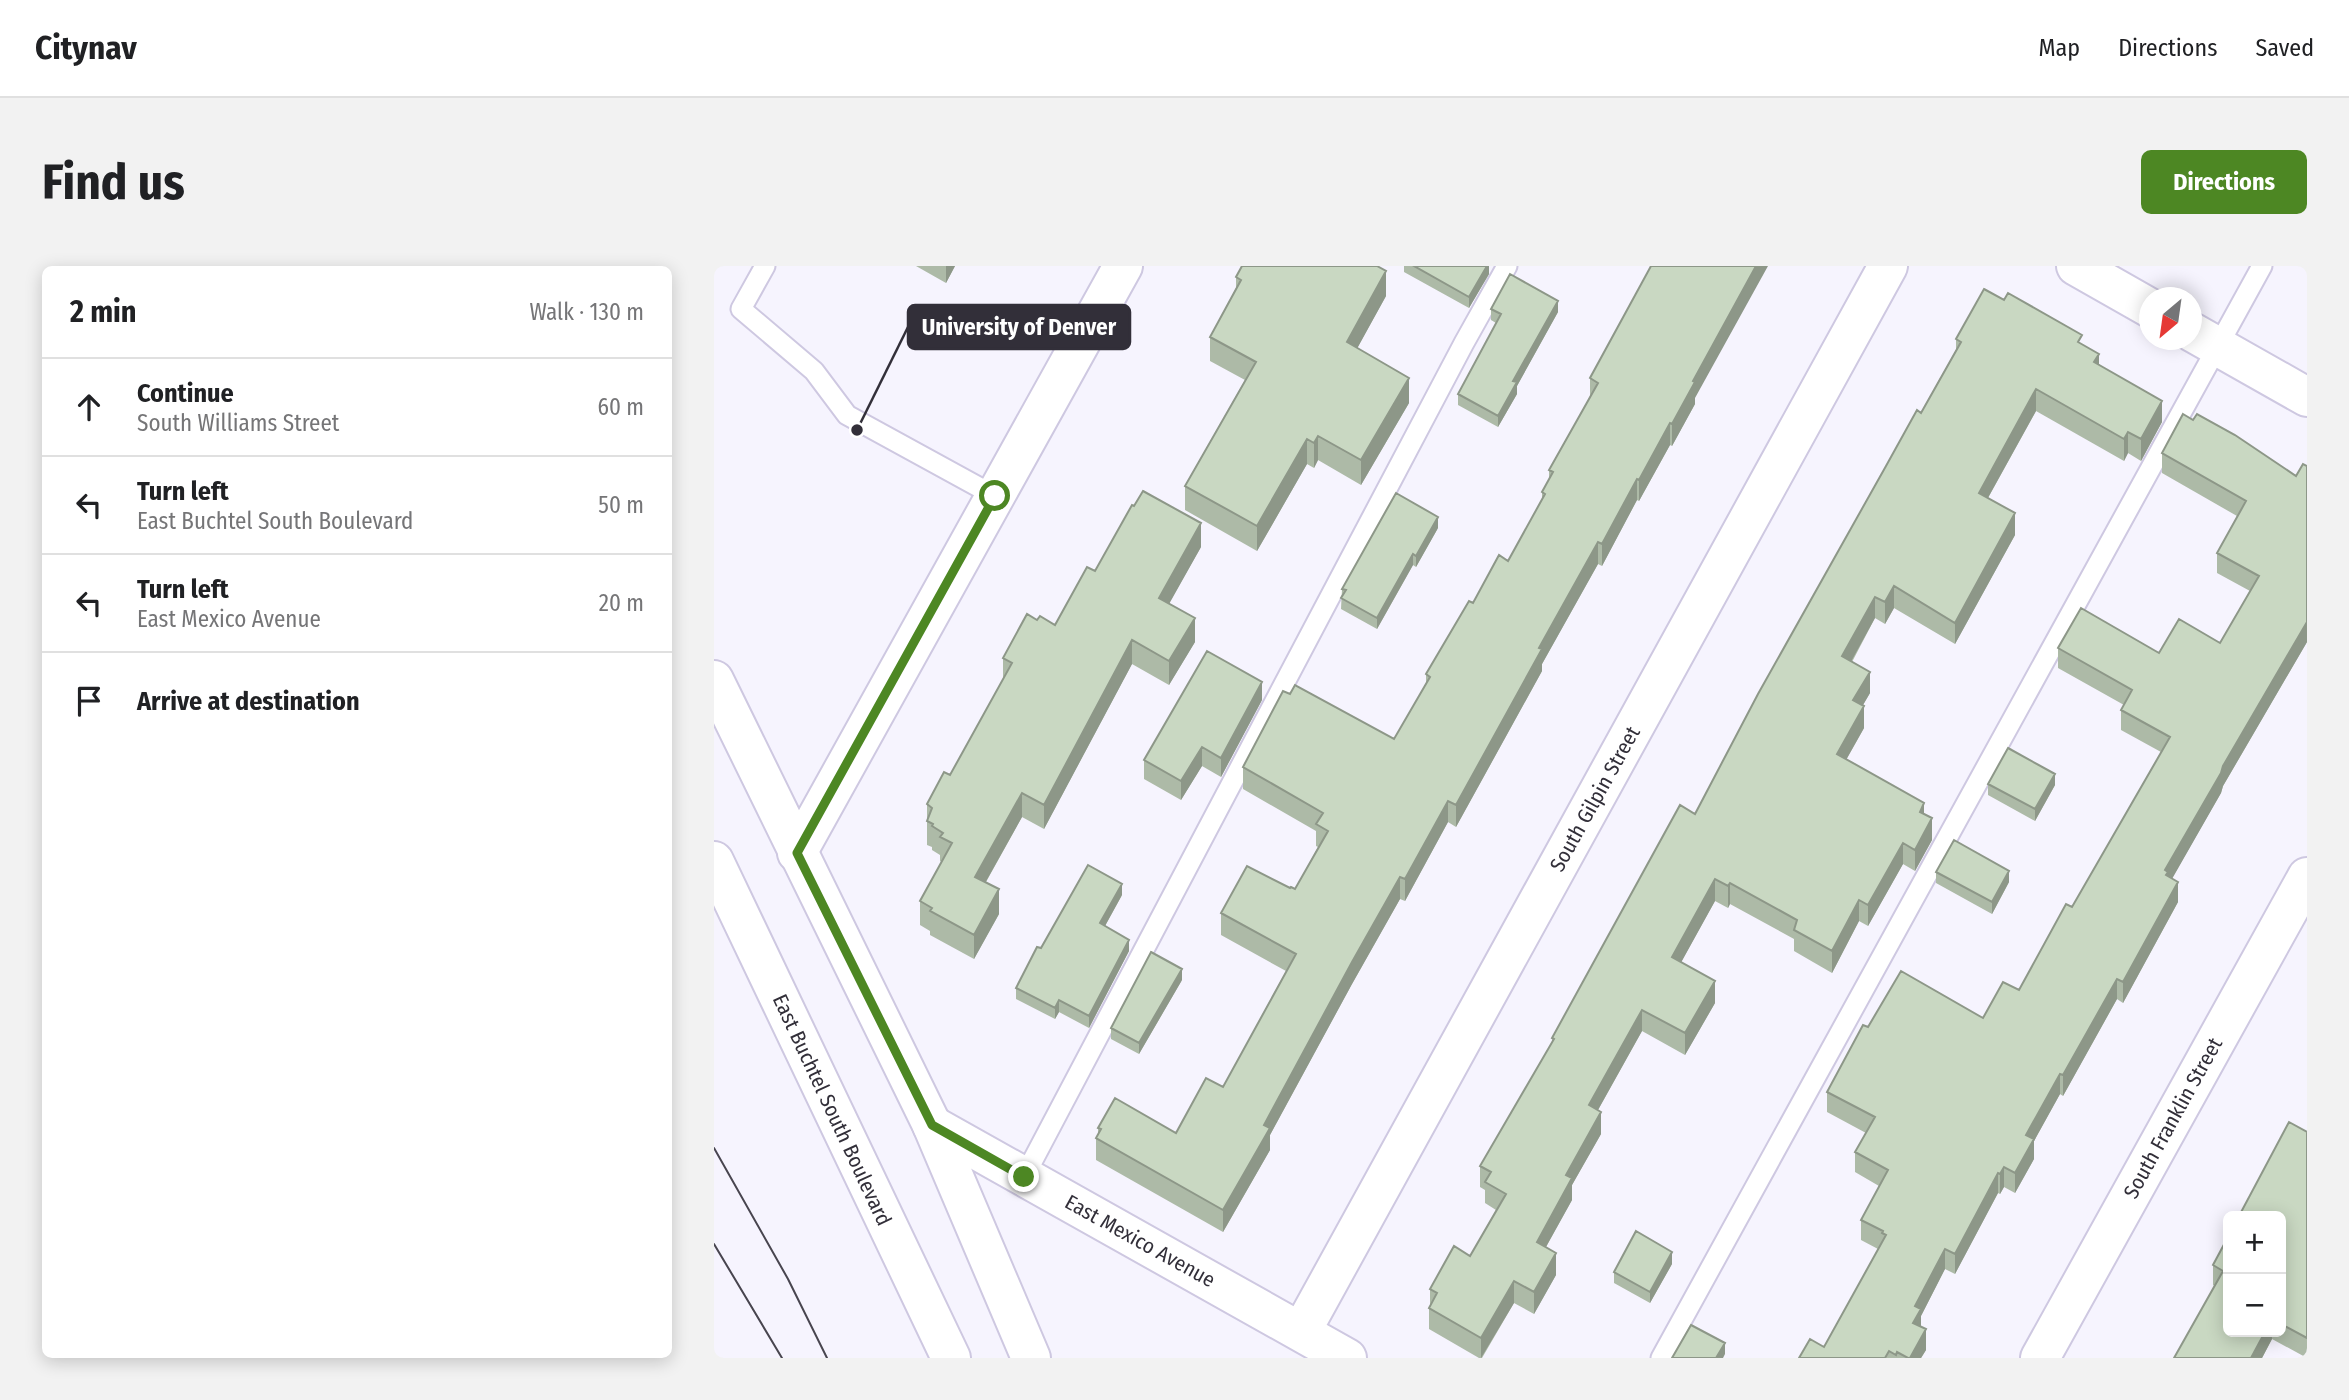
<!DOCTYPE html>
<html lang="en">
<head>
<meta charset="utf-8">
<style>
	:root { --surface:#fff; --page:#f2f2f2; --text:#202124; --muted:#757577; --line:#e0e0e0; --accent:#4d8723 }
	body { margin:0; font-family:"Fira Sans Condensed",sans-serif; background:var(--page); color:var(--text) }
	.controls { position:absolute; right:21px; bottom:21px; display:grid; overflow:hidden; border-radius:10px; box-shadow:0 4px 18px #0003 }
	.controls button { width:63px; height:63px; display:grid; place-items:center; padding:0; border:0; border-bottom:2px solid var(--line); background:var(--surface); color:var(--text); font:35px sans-serif }
	.compass { position:absolute; left:1425px; top:21px; width:63px; height:63px; border-radius:50%; background:var(--surface); box-shadow:0 4px 18px #0003; rotate:209deg }
	.stop { position:absolute; width:21px; height:21px; margin:-16px; border:5px solid #4d8723; border-radius:50%; background:#fff }
	.stop.end { background:#4d8723; border-color:#fff; box-shadow:0 2px 7px #0008 }
	.list { margin:0; padding:0; list-style:none }
	h2 { display:flex; justify-content:space-between; align-items:center; height:91px; margin:0; padding:0 28px; font-size:30px }
	h2 small { font-size:23px; font-weight:400; color:var(--muted) }
	.list li { display:grid; grid-template-columns:46px 1fr auto; gap:21px; align-items:center; box-sizing:border-box; height:98px; padding:0 28px; border-top:2px solid var(--line) }
	.list b { display:block; font-size:26px; white-space:nowrap }
	.list p { margin:0; font-size:23px; white-space:nowrap; color:var(--muted) }
	.list em { font-size:23px; font-style:normal; color:var(--muted) }
	.icon { flex:none; width:38px; height:38px; fill:none; stroke:currentColor; stroke-width:2; stroke-linecap:round; stroke-linejoin:round }
	.map { position:relative; flex:none; width:1593px; height:1092px; overflow:hidden; border-radius:10px }
	header { display:flex; align-items:center; gap:42px; box-sizing:border-box; height:98px; padding:0 35px; background:var(--surface); border-bottom:2px solid var(--line) }
	header strong { font-size:33px }
	nav { display:flex; gap:38px; margin-inline-start:auto; font-size:24px }
	.intro { display:flex; align-items:center; justify-content:space-between; box-sizing:border-box; height:168px; padding:0 42px }
	h1 { margin:0; font-size:49px }
	.button { padding:18px 32px; border-radius:10px; background:var(--accent); color:#fff; font-size:24px; font-weight:700 }
	main { display:flex; gap:42px; padding:0 42px }
	aside { flex:1; background:var(--surface); border-radius:10px; box-shadow:0 4px 18px #0003 }
	.map>svg:first-child { display:block }
	.lines { fill:none; stroke-linecap:round; stroke-linejoin:round }
	.service-casing { stroke:#cec8e1; stroke-width:23 }
	.minor-casing { stroke:#cec8e1; stroke-width:42 }
	.tertiary-casing { stroke:#cec8e1; stroke-width:42 }
	.secondary-casing { stroke:#cec8e1; stroke-width:42 }
	.service { stroke:#fff; stroke-width:19 }
	.minor { stroke:#fff; stroke-width:38 }
	.tertiary { stroke:#fff; stroke-width:38 }
	.secondary { stroke:#fff; stroke-width:38 }
	.tram { stroke:#48454f; stroke-width:2 }
	.wall { fill:#adbaa7 }
	.shaded-wall { fill:#8d9788 }
	.building { fill:#c9d8c2; stroke:#8d9788; stroke-width:2 }
	.route { stroke:#4d8723; stroke-width:9 }
	.labels { text-anchor:middle; stroke-width:6; stroke-linejoin:round; paint-order:stroke }
	.street-label { font-size:21px; fill:#322f39; stroke:#fff }
	.leader { fill:none; stroke:#322f39; stroke-width:2.5 }
	.callout-dot { fill:#322f39; stroke:#fff; stroke-width:2.5 }
	.callout { fill:#322f39; stroke:#322f39; stroke-width:2.5 }
	.callout-label { font-size:23px; text-anchor:middle; font-weight:bold; fill:#fff }
</style>
</head>
<body>
<header>
<strong>Citynav</strong>
<nav><a>Map</a><a>Directions</a><a>Saved</a></nav>
</header>
<div class="intro"><h1>Find us</h1><a class="button">Directions</a></div>
<main>
<aside>
<h2>2 min<small>Walk · 130 m</small></h2>
<ul class="list">
<li><svg class="icon" aria-label="ahead" viewBox="0 0 24 24"><path d="M12 20V5M6 11l6-6 6 6"/></svg><div><b>Continue</b><p>South Williams Street</p></div><em>60 m</em></li>
<li><svg class="icon" aria-label="left" viewBox="0 0 24 24"><path d="M17 20v-9H6M10 6l-5 5 5 5"/></svg><div><b>Turn left</b><p>East Buchtel South Boulevard</p></div><em>50 m</em></li>
<li><svg class="icon" aria-label="left" viewBox="0 0 24 24"><path d="M17 20v-9H6M10 6l-5 5 5 5"/></svg><div><b>Turn left</b><p>East Mexico Avenue</p></div><em>20 m</em></li>
<li><svg class="icon" aria-label="arrive" viewBox="0 0 24 24"><path d="M6 21V4h12l-3 4 3 4H6"/></svg><div><b>Arrive at destination</b></div></li>
</ul>
</aside>
<div class="map">
<svg width="1593" height="1092" viewBox="0 0 1593 1092">
	<rect width="100%" height="100%" fill="#f6f4fe"/>
	<g class="lines">
		<!-- service casing -->
		<g class="service-casing">
			<path id="service" d="M 51,0 L 27,43 L 100,105 L 133,149 L 281,230
				M 310,911 L 750,77 L 793,0
				M 947,1092 L 1548,0"/>
		</g>
		<!-- minor casing -->
		<g class="minor-casing">
			<path id="minor" d="M 1362,0 L 1436,42
				M 1478,66 L 1593,131
				M 83,587 L 409,0
				M 218,859 L 633,1092
				M 587,1066 L 1174,0"/>
		</g>
		<!-- tertiary casing -->
		<g class="tertiary-casing">
			<path id="tertiary" d="M 1326,1092 L 1593,611"/>
		</g>
		<!-- secondary casing -->
		<g class="secondary-casing">
			<path id="secondary" d="M 0,414 L 218,859 L 317,1092
				M 0,595 L 237,1092"/>
		</g>
		<!-- service -->
		<use href="#service" class="service"/>
		<!-- minor -->
		<use href="#minor" class="minor"/>
		<!-- tertiary -->
		<use href="#tertiary" class="tertiary"/>
		<!-- secondary -->
		<use href="#secondary" class="secondary"/>
		<!-- tram -->
		<path class="tram" d="M 0,882 L 74,1013 L 113,1092
			M 0,978 L 68,1092"/>
	</g>
	<!-- wall -->
	<path class="wall" d="M 202,0 L 241,0 L 232,17 Z
		M 690,0 L 775,0 L 775,8 L 755,42 L 690,6 Z
		M 522,11 L 672,30 L 643,82 L 695,137 L 647,219 L 604,194 L 600,202 L 593,198 L 543,285 L 471,244 L 471,220 L 531,114 L 496,95 L 496,71 L 522,22 Z
		M 777,43 L 844,46 L 803,120 L 803,128 L 784,161 L 744,139 L 744,128 L 782,57 L 777,54 Z
		M 1242,73 L 1368,78 L 1385,98 L 1448,156 L 1427,195 L 1414,187 L 1410,195 L 1322,145 L 1274,232 L 1301,269 L 1241,378 L 1180,342 L 1171,358 L 1161,352 L 1138,396 L 1156,427 L 1149,439 L 1150,462 L 1132,494 L 1210,548 L 1218,574 L 1201,605 L 1189,598 L 1154,660 L 1145,655 L 1118,707 L 1080,685 L 1080,673 L 1016,638 L 1014,642 L 1001,635 L 967,696 L 1001,737 L 971,789 L 928,765 L 884,844 L 887,868 L 858,919 L 858,934 L 832,981 L 842,1009 L 820,1048 L 800,1037 L 768,1092 L 765,1092 L 715,1063 L 715,1042 L 716,1040 L 716,1023 L 756,990 L 782,944 L 771,937 L 771,924 L 766,921 L 766,900 L 838,776 L 838,772 L 981,548 L 1242,84 Z
		M 876,112 L 981,132 L 981,138 L 958,180 L 956,179 L 925,235 L 923,234 L 888,300 L 884,298 L 828,398 L 828,405 L 742,561 L 734,556 L 691,635 L 686,633 L 638,718 L 556,869 L 556,884 L 509,966 L 382,894 L 382,872 L 384,868 L 384,862 L 462,867 L 509,821 L 572,705 L 507,669 L 507,647 L 576,622 L 581,623 L 604,581 L 602,580 L 602,565 L 529,523 L 529,501 L 576,428 L 680,473 L 712,418 L 712,408 L 759,337 L 794,295 L 828,234 L 828,226 L 835,213 L 835,204 L 876,132 Z
		M 1448,187 L 1582,210 L 1593,200 L 1593,376 L 1509,520 L 1507,527 L 1458,612 L 1464,636 L 1409,737 L 1403,733 L 1349,830 L 1346,828 L 1320,875 L 1320,893 L 1301,927 L 1290,921 L 1286,928 L 1284,927 L 1241,1008 L 1231,1003 L 1207,1050 L 1207,1061 L 1212,1084 L 1207,1092 L 1085,1092 L 1110,1081 L 1164,983 L 1147,974 L 1147,954 L 1165,920 L 1141,906 L 1141,886 L 1152,867 L 1113,846 L 1113,826 L 1154,761 L 1269,752 L 1305,724 L 1358,641 L 1447,486 L 1407,464 L 1407,444 L 1410,439 L 1344,402 L 1344,382 L 1445,387 L 1506,377 L 1536,325 L 1503,307 L 1503,287 L 1523,250 L 1448,207 Z
		M 724,262 L 702,301 L 699,299 L 663,363 L 627,343 L 628,323 Z
		M 487,281 L 455,337 L 481,376 L 455,419 L 418,398 L 330,563 L 308,551 L 272,616 L 285,648 L 260,693 L 216,669 L 216,665 L 206,659 L 206,635 L 228,596 L 226,595 L 226,589 L 218,584 L 218,581 L 213,579 L 213,538 L 236,509 L 289,413 L 289,392 L 323,354 L 341,359 L 381,305 Z
		M 548,434 L 507,511 L 488,500 L 467,534 L 430,513 L 430,494 Z
		M 1274,518 L 1341,519 L 1321,555 L 1274,529 Z
		M 1222,606 L 1295,616 L 1278,648 L 1222,617 Z
		M 408,629 L 391,660 L 415,685 L 375,762 L 345,746 L 341,753 L 302,733 L 302,722 L 327,682 Z
		M 468,714 L 425,788 L 397,773 L 397,762 Z
		M 1575,856 L 1593,866 L 1593,1092 L 1558,1073 L 1548,1092 L 1460,1092 L 1501,1020 L 1499,1019 L 1499,999 L 1514,971 L 1514,1066 L 1567,1066 L 1567,950 L 1525,950 Z
		M 958,998 L 936,1037 L 900,1017 L 900,1006 Z"/>
	<!-- shaded-wall -->
	<path class="shaded-wall" d="M 232,0 L 241,0 L 232,17 Z
		M 773,0 L 775,0 L 775,8 L 755,42 L 755,31 Z
		M 1042,0 L 1054,0 L 981,132 L 981,138 L 958,180 L 958,158 L 979,115 Z
		M 672,5 L 672,30 L 633,101 L 633,76 Z
		M 844,35 L 844,46 L 803,120 L 803,128 L 784,161 L 784,150 L 799,115 Z
		M 1385,88 L 1385,109 L 1380,96 Z
		M 695,112 L 695,137 L 647,219 L 647,194 Z
		M 1322,123 L 1322,145 L 1265,248 L 1265,227 Z
		M 1448,135 L 1448,156 L 1427,195 L 1427,173 Z
		M 956,157 L 956,179 L 925,235 L 925,214 Z
		M 1414,166 L 1414,187 L 1410,195 L 1410,173 Z
		M 604,170 L 604,194 L 600,202 L 600,177 Z
		M 593,173 L 593,198 L 543,285 L 543,260 Z
		M 923,213 L 923,234 L 888,300 L 888,278 Z
		M 1301,247 L 1301,269 L 1241,378 L 1241,357 Z
		M 724,251 L 724,262 L 702,301 L 702,290 Z
		M 487,257 L 487,281 L 445,356 L 445,332 Z
		M 884,276 L 884,298 L 828,398 L 828,405 L 742,561 L 742,539 L 825,382 Z
		M 699,288 L 699,299 L 663,363 L 663,352 Z
		M 1180,320 L 1180,342 L 1171,358 L 1171,336 Z
		M 1161,331 L 1161,352 L 1128,412 L 1128,390 Z
		M 481,352 L 481,376 L 455,419 L 455,395 Z
		M 1593,356 L 1593,376 L 1509,520 L 1507,527 L 1454,620 L 1451,604 L 1509,500 Z
		M 418,374 L 418,398 L 330,563 L 330,539 Z
		M 1156,406 L 1156,427 L 1139,456 L 1139,434 Z
		M 548,416 L 548,434 L 507,511 L 507,492 Z
		M 1150,440 L 1150,462 L 1123,510 L 1123,488 Z
		M 488,481 L 488,500 L 467,534 L 467,515 Z
		M 1341,508 L 1341,519 L 1321,555 L 1321,543 Z
		M 308,527 L 308,551 L 261,635 L 261,611 Z
		M 734,535 L 734,556 L 691,635 L 691,613 Z
		M 1210,537 L 1210,559 L 1206,546 Z
		M 1218,552 L 1218,574 L 1201,605 L 1201,584 Z
		M 1189,577 L 1189,598 L 1154,660 L 1154,639 Z
		M 1295,605 L 1295,616 L 1278,648 L 1278,636 Z
		M 686,611 L 686,633 L 638,718 L 556,869 L 556,884 L 509,966 L 509,944 L 550,859 L 638,696 Z
		M 1001,613 L 1001,635 L 958,713 L 958,691 Z
		M 1464,616 L 1464,636 L 1409,737 L 1409,716 Z
		M 1016,617 L 1016,638 L 1014,642 L 1014,620 Z
		M 408,618 L 408,629 L 386,669 L 386,657 Z
		M 285,623 L 285,648 L 260,693 L 260,669 Z
		M 1145,634 L 1145,655 L 1118,707 L 1118,685 Z
		M 415,674 L 415,685 L 375,762 L 375,750 Z
		M 468,703 L 468,714 L 425,788 L 425,777 Z
		M 1403,713 L 1403,733 L 1349,830 L 1349,809 Z
		M 1001,715 L 1001,737 L 971,789 L 971,767 Z
		M 345,734 L 345,746 L 341,753 L 341,742 Z
		M 928,744 L 928,765 L 875,860 L 875,839 Z
		M 1346,808 L 1346,828 L 1320,875 L 1320,893 L 1301,927 L 1301,907 L 1312,869 Z
		M 887,846 L 887,868 L 858,919 L 858,934 L 823,997 L 823,976 L 852,909 Z
		M 1290,901 L 1290,921 L 1286,928 L 1286,908 Z
		M 1284,907 L 1284,927 L 1241,1008 L 1241,988 Z
		M 1231,983 L 1231,1003 L 1207,1050 L 1207,1063 L 1199,1057 L 1201,1040 Z
		M 958,986 L 958,998 L 936,1037 L 936,1026 Z
		M 842,987 L 842,1009 L 820,1048 L 820,1026 Z
		M 800,1015 L 800,1037 L 767,1092 L 767,1072 Z
		M 1212,1063 L 1212,1084 L 1207,1092 L 1196,1092 Z
		M 1551,1066 L 1558,1066 L 1558,1073 L 1548,1092 L 1537,1092 Z
		M 1011,1077 L 1011,1088 L 1009,1092 L 1002,1092 Z"/>
	<!-- building -->
	<path class="building" d="M 528,0 L 663,0 L 672,5 L 633,76 L 695,112 L 647,194 L 604,170 L 600,177 L 593,173 L 543,260 L 471,220 L 542,96 L 496,71 L 527,14 L 522,11 Z
		M 700,0 L 773,0 L 755,31 Z
		M 937,0 L 1042,0 L 979,115 L 981,116 L 958,158 L 956,157 L 925,214 L 923,213 L 888,278 L 884,276 L 825,382 L 828,383 L 742,539 L 734,535 L 691,613 L 686,611 L 638,696 L 550,859 L 556,862 L 509,944 L 382,872 L 387,863 L 384,862 L 401,832 L 462,867 L 492,812 L 509,821 L 582,688 L 507,647 L 533,600 L 576,622 L 577,621 L 581,623 L 614,565 L 602,558 L 609,547 L 529,501 L 569,425 L 576,428 L 581,419 L 680,473 L 716,411 L 712,408 L 755,335 L 759,337 L 785,289 L 794,295 L 831,228 L 828,226 L 839,206 L 835,204 L 884,117 L 876,112 Z
		M 796,8 L 844,35 L 799,115 L 803,116 L 784,150 L 744,128 L 787,48 L 777,43 Z
		M 1270,23 L 1290,34 L 1294,27 L 1368,69 L 1364,76 L 1385,88 L 1380,96 L 1448,135 L 1427,173 L 1414,166 L 1410,173 L 1322,123 L 1265,227 L 1301,247 L 1241,357 L 1180,320 L 1171,336 L 1161,331 L 1128,390 L 1156,406 L 1139,434 L 1150,440 L 1123,488 L 1210,537 L 1206,546 L 1218,552 L 1201,584 L 1189,577 L 1154,639 L 1145,634 L 1118,685 L 1080,664 L 1083,654 L 1016,617 L 1014,620 L 1001,613 L 958,691 L 1001,715 L 971,767 L 928,744 L 875,839 L 887,846 L 852,909 L 858,912 L 823,976 L 842,987 L 820,1026 L 800,1015 L 767,1072 L 715,1042 L 723,1027 L 716,1023 L 740,980 L 756,990 L 792,928 L 771,916 L 777,906 L 766,900 L 840,773 L 838,772 L 966,539 L 981,548 L 1044,428 L 1172,200 L 1203,144 L 1207,147 L 1247,76 L 1242,73 Z
		M 1469,148 L 1479,154 L 1483,148 L 1521,169 L 1582,210 L 1589,198 L 1593,200 L 1593,356 L 1509,500 L 1507,507 L 1451,604 L 1454,606 L 1452,609 L 1464,616 L 1409,716 L 1403,713 L 1349,809 L 1346,808 L 1312,869 L 1320,873 L 1301,907 L 1290,901 L 1286,908 L 1284,907 L 1241,988 L 1231,983 L 1201,1040 L 1207,1043 L 1199,1057 L 1212,1063 L 1196,1092 L 1194,1092 L 1183,1086 L 1182,1089 L 1175,1085 L 1171,1092 L 1085,1092 L 1096,1073 L 1110,1081 L 1172,969 L 1168,967 L 1169,965 L 1147,954 L 1174,904 L 1141,886 L 1161,851 L 1113,826 L 1149,759 L 1154,761 L 1187,705 L 1269,752 L 1289,716 L 1305,724 L 1352,638 L 1358,641 L 1456,471 L 1407,444 L 1418,424 L 1344,382 L 1367,342 L 1445,387 L 1465,353 L 1506,377 L 1545,310 L 1503,287 L 1532,235 L 1448,187 Z
		M 429,225 L 487,257 L 445,332 L 481,352 L 455,395 L 418,374 L 330,539 L 308,527 L 261,611 L 285,623 L 260,669 L 216,645 L 218,642 L 206,635 L 238,577 L 226,571 L 229,567 L 218,560 L 219,558 L 213,555 L 218,542 L 213,538 L 230,506 L 236,509 L 298,397 L 289,392 L 313,348 L 323,354 L 326,350 L 341,359 L 373,301 L 381,305 L 418,239 L 420,240 Z
		M 682,227 L 724,251 L 702,290 L 699,288 L 663,352 L 627,332 L 632,324 L 628,323 Z
		M 493,385 L 548,416 L 507,492 L 488,481 L 467,515 L 430,494 Z
		M 1294,482 L 1341,508 L 1321,543 L 1274,518 Z
		M 1240,574 L 1295,605 L 1278,636 L 1222,606 Z
		M 374,599 L 408,618 L 386,657 L 415,674 L 375,750 L 345,734 L 341,742 L 302,722 L 323,681 L 327,682 Z
		M 437,686 L 468,703 L 425,777 L 397,762 Z
		M 1575,856 L 1593,866 L 1593,1072 L 1567,1058 L 1567,950 L 1525,950 Z
		M 922,965 L 958,986 L 936,1026 L 900,1006 Z
		M 1514,971 L 1514,1066 L 1551,1066 L 1537,1092 L 1460,1092 L 1509,1005 L 1499,999 Z
		M 977,1059 L 1011,1077 L 1002,1092 L 958,1092 Z"/>
	<g class="lines">
		<!-- route -->
		<path class="route" d="M 281,230 L 83,587 L 218,859 L 310,911"/>
	</g>
	<g class="labels">
		<!-- street labels -->
		<g class="street-label">
			<text transform="translate(881 533) rotate(-61)" y="7">South Gilpin Street</text>
			<text transform="translate(118 844) rotate(65)" y="7">East Buchtel South Boulevard</text>
			<text transform="translate(1459 852) rotate(-61)" y="7">South Franklin Street</text>
			<text transform="translate(426 975) rotate(29)" y="7">East Mexico Avenue</text>
		</g>
	</g>
	<!-- callouts -->
	<path class="leader" d="M143 164L194 61"/>
	<circle class="callout-dot" cx="143" cy="164" r="7"/>
	<rect class="callout" x="194" y="39" width="222" height="44" rx="7"/>
	<g class="callout-label">
		<text x="305" y="69">University of Denver</text>
	</g>
</svg>
<div class="controls">
<button>+</button>
<button>−</button>
</div>
<svg class="compass" viewBox="-18 -18 36 36"><path d="M0-13l5 13h-10z" fill="#e53935"/><path d="M0 13l5-13h-10z" fill="#757577"/></svg>
<div class="stop" style="left:281px;top:230px"></div>
<div class="stop end" style="left:310px;top:911px"></div>
</div>
</main>
</body>
</html>
